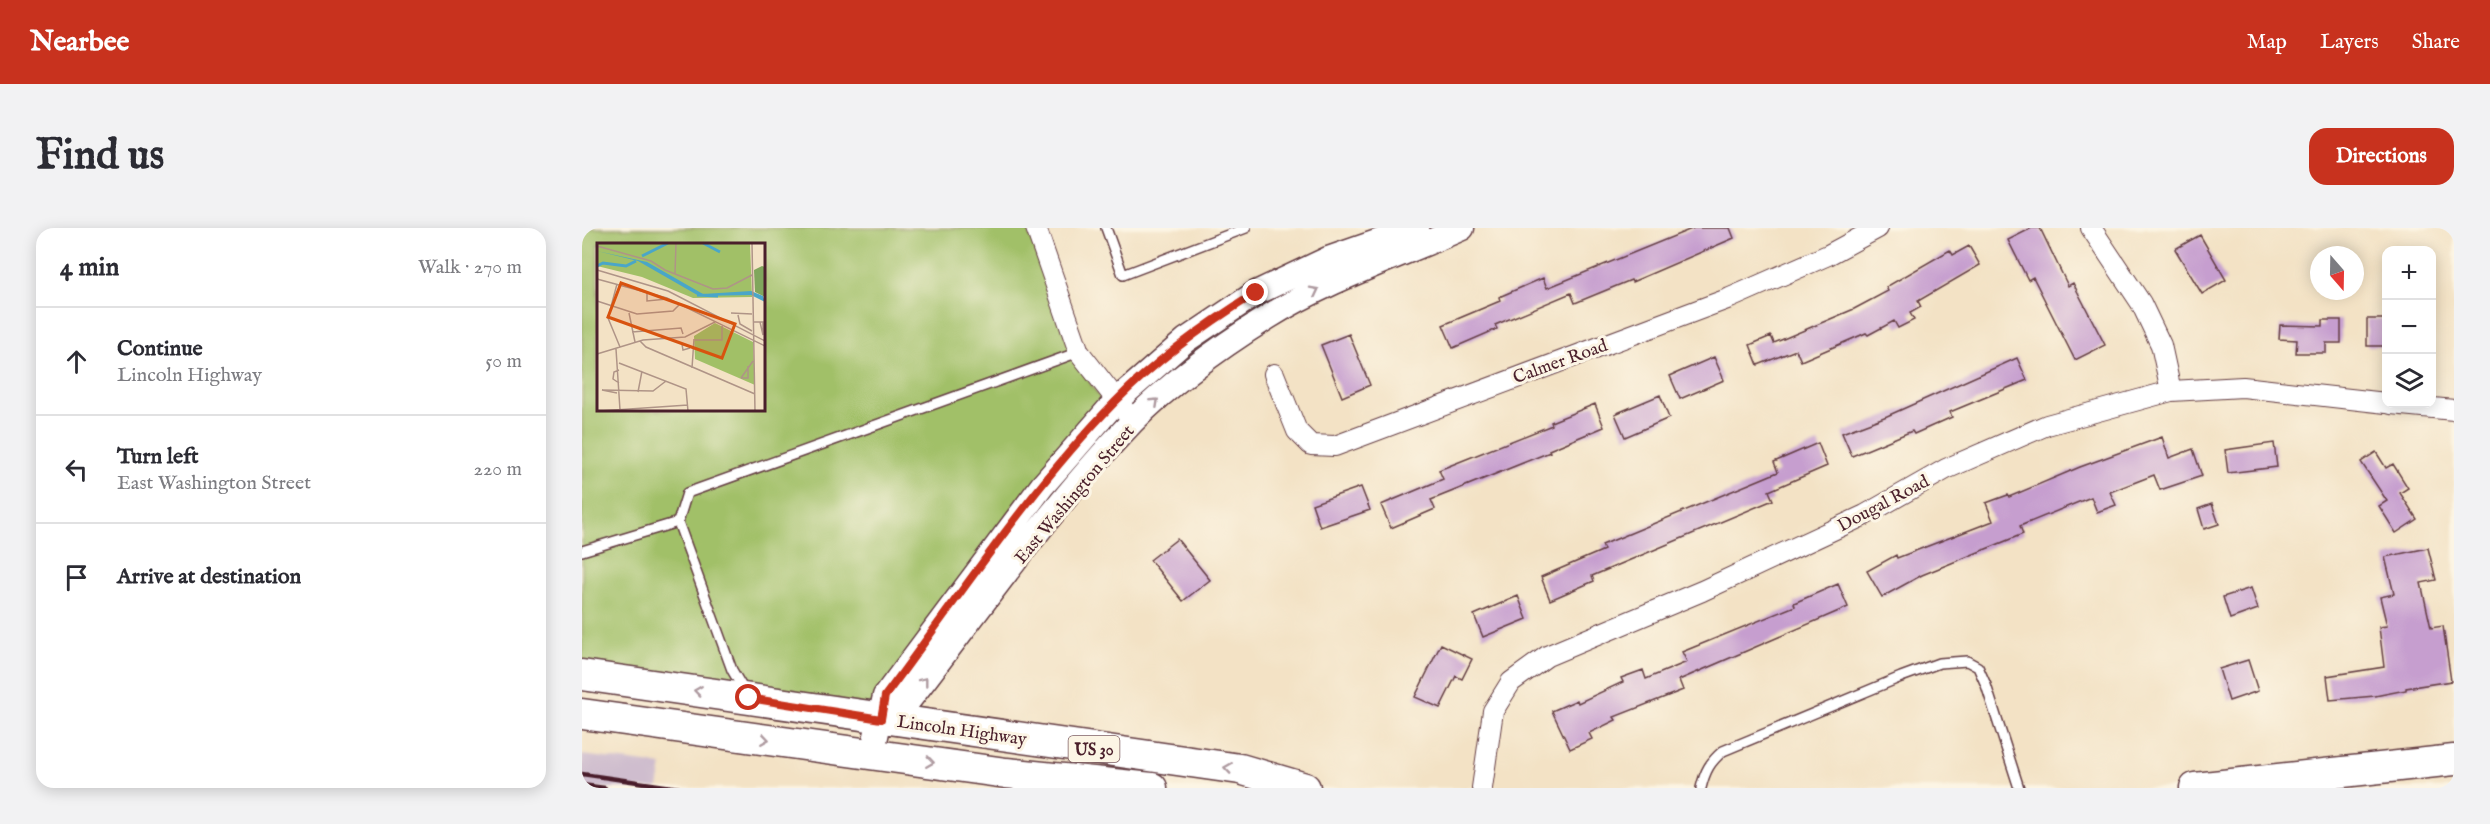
<!DOCTYPE html>
<html lang="en">
<head>
<meta charset="utf-8">
<style>
	:root { --surface:#fff; --page:#f2f2f3; --text:#2b2b33; --muted:#7c7c81; --line:#e1e1e2; --accent:#c8321e }
	body { margin:0; font-family:"IM FELL English",serif; background:var(--page); color:var(--text) }
	.controls { position:absolute; right:18px; top:18px; display:grid; overflow:hidden; border-radius:12px; box-shadow:0 3px 15px #0003 }
	.controls button { width:54px; height:54px; display:grid; place-items:center; padding:0; border:0; border-bottom:2px solid var(--line); background:var(--surface); color:var(--text); font:30px sans-serif }
	.compass { position:absolute; left:1728px; top:18px; width:54px; height:54px; border-radius:50%; background:var(--surface); box-shadow:0 3px 15px #0003; rotate:160deg }
	.stop { position:absolute; width:18px; height:18px; margin:-14px; border:4px solid #c8321e; border-radius:50%; background:#fff }
	.stop.end { background:#c8321e; border-color:#fff; box-shadow:0 2px 6px #0008 }
	.list { margin:0; padding:0; list-style:none }
	h2 { display:flex; justify-content:space-between; align-items:center; height:78px; margin:0; padding:0 24px; font-size:26px }
	h2 small { font-size:20px; font-weight:400; color:var(--muted) }
	.list li { display:grid; grid-template-columns:39px 1fr auto; gap:18px; align-items:center; box-sizing:border-box; height:108px; padding:0 24px; border-top:2px solid var(--line) }
	.list b { display:block; font-size:22px; white-space:nowrap }
	.list p { margin:0; font-size:20px; white-space:nowrap; color:var(--muted) }
	.list em { font-size:20px; font-style:normal; color:var(--muted) }
	.icon { flex:none; width:33px; height:33px; fill:none; stroke:currentColor; stroke-width:2; stroke-linecap:round; stroke-linejoin:round }
	.map { position:relative; flex:none; width:1872px; height:560px; overflow:hidden; border-radius:18px }
	header { display:flex; align-items:center; gap:36px; box-sizing:border-box; height:84px; padding:0 30px; background:var(--accent); color:#fff }
	header strong { font-size:28px }
	nav { display:flex; gap:33px; margin-inline-start:auto; font-size:21px }
	.intro { display:flex; align-items:center; justify-content:space-between; box-sizing:border-box; height:144px; padding:0 36px }
	h1 { margin:0; font-size:42px }
	.button { padding:15px 27px; border-radius:18px; background:var(--accent); color:#fff; font-size:21px; font-weight:700 }
	main { display:flex; gap:36px; padding:0 36px }
	aside { flex:1; background:var(--surface); border-radius:18px; box-shadow:0 3px 15px #0003 }
	.map>svg:first-child { display:block }
	.industrial { fill:#cfbdce }
	.green { fill:#a1c067; stroke:#767049; stroke-width:1.5; fill-rule:evenodd }
	.building { fill:#c69ecf }
	.lines { fill:none; stroke-linecap:round; stroke-linejoin:round }
	.service-casing { stroke:#633c42; stroke-width:12 }
	.minor-casing { stroke:#633c42; stroke-width:22 }
	.tertiary-casing { stroke:#633c42; stroke-width:27 }
	.primary-casing { stroke:#633c42; stroke-width:33 }
	.service { stroke:#fff; stroke-width:9 }
	.minor { stroke:#fff; stroke-width:20 }
	.tertiary { stroke:#fff; stroke-width:24 }
	.primary { stroke:#fff; stroke-width:30 }
	.rail { stroke:#4a1f2b; stroke-width:4.5 }
	.oneway { stroke:#ae9aa0 }
	.route { stroke:#c8321e; stroke-width:8 }
	.labels { text-anchor:middle; stroke-width:6; stroke-linejoin:round; paint-order:stroke }
	.shield { fill:#fcf5e5; stroke:#7f5f63; stroke-width:1.5 }
	.shield-label { font-size:16px; font-weight:bold; fill:#4a1f2b }
	.street-label { font-size:18px; fill:#4a1f2b; stroke:#fcf5e5 }
	.inset-river { fill:none; stroke:#4aa6c8; stroke-width:3 }
	.inset-road { fill:none; stroke:#af9487; stroke-width:1.5 }
	.view { fill:#d8530f; fill-opacity:0.15; stroke:#d8530f; stroke-width:3 }
	.inset-edge { fill:none; stroke:#4a1f2b; stroke-width:3 }
</style>
</head>
<body>
<header>
<strong>Nearbee</strong>
<nav><a>Map</a><a>Layers</a><a>Share</a></nav>
</header>
<div class="intro"><h1>Find us</h1><a class="button">Directions</a></div>
<main>
<aside>
<h2>4 min<small>Walk · 270 m</small></h2>
<ul class="list">
<li><svg class="icon" aria-label="ahead" viewBox="0 0 24 24"><path d="M12 20V5M6 11l6-6 6 6"/></svg><div><b>Continue</b><p>Lincoln Highway</p></div><em>50 m</em></li>
<li><svg class="icon" aria-label="left" viewBox="0 0 24 24"><path d="M17 20v-9H6M10 6l-5 5 5 5"/></svg><div><b>Turn left</b><p>East Washington Street</p></div><em>220 m</em></li>
<li><svg class="icon" aria-label="arrive" viewBox="0 0 24 24"><path d="M6 21V4h12l-3 4 3 4H6"/></svg><div><b>Arrive at destination</b></div></li>
</ul>
</aside>
<div class="map">
<svg width="1872" height="560" viewBox="0 0 1872 560">
	<rect width="100%" height="100%" fill="#fcf5e5"/>
	<filter id="ink" filterUnits="userSpaceOnUse"><feTurbulence type="fractalNoise" baseFrequency=".0167" numOctaves="2"/><feDisplacementMap in="SourceGraphic" scale="12" xChannelSelector="R" yChannelSelector="G"/><feConvolveMatrix kernelMatrix="1 2 1 2 8 2 1 2 1" color-interpolation-filters="sRGB"/></filter>
	<filter id="wash" filterUnits="userSpaceOnUse"><feTurbulence type="fractalNoise" baseFrequency=".008" numOctaves="4" result="noise"/><feDisplacementMap in="SourceGraphic" scale="24" xChannelSelector="R" yChannelSelector="G"/><feGaussianBlur stdDeviation="1.35" result="paint"/><feColorMatrix in="noise" values="0 0 0 0 0 0 0 0 0 0 0 0 0 0 0 0 0 1.4 0 .05"/><feComposite in="paint" operator="in"/></filter>
	<g filter="url(#wash)">
		<rect width="100%" height="100%" fill="#f3e2c5"/>
		<!-- industrial -->
		<path class="industrial" d="M 0,527 L 80,537 L 76,560 L 0,560 Z"/>
		<!-- green -->
		<path class="green" d="M 0,0 L 446,0 L 492,131 L 520,172 L 295,480 L 0,441 ZM 16,16 L 182,16 L 182,182 L 16,182 Z"/>
		<g id="blocks">
			<!-- building -->
			<path class="building" d="M 1112,0 L 1148,0 L 1152,10 L 1050,54 L 1049,52 L 993,75 L 989,65 L 913,97 L 915,101 L 871,120 L 861,97 L 918,73 L 917,69 L 961,50 L 965,60 Z
				M 1450,0 L 1458,0 L 1486,58 L 1491,55 L 1523,117 L 1493,132 L 1451,49 L 1446,52 L 1426,12 Z
				M 1618,7 L 1644,52 L 1620,66 L 1593,21 Z
				M 1387,18 L 1398,37 L 1336,73 L 1339,79 L 1328,85 L 1332,92 L 1316,100 L 1312,93 L 1286,107 L 1284,105 L 1219,133 L 1214,122 L 1176,137 L 1168,117 L 1189,108 L 1192,115 L 1272,81 L 1306,63 L 1304,59 L 1368,22 L 1371,27 Z
				M 1785,91 L 1804,91 L 1804,118 L 1785,118 Z
				M 1741,92 L 1759,92 L 1759,115 L 1744,115 L 1744,125 L 1714,125 L 1715,112 L 1697,111 L 1698,97 L 1741,98 Z
				M 767,106 L 788,157 L 760,169 L 739,117 Z
				M 1132,129 L 1142,152 L 1098,171 L 1088,148 Z
				M 1435,130 L 1445,152 L 1368,184 L 1370,189 L 1332,206 L 1330,203 L 1270,228 L 1260,205 L 1305,188 Z
				M 1078,167 L 1087,190 L 1043,209 L 1033,186 Z
				M 1013,176 L 1022,199 L 967,222 L 968,224 L 849,272 L 853,281 L 809,300 L 799,277 L 861,251 L 857,242 L 970,197 L 969,194 Z
				M 1580,209 L 1587,230 L 1611,221 L 1620,248 L 1578,262 L 1572,247 L 1528,264 L 1534,277 L 1515,284 L 1509,269 L 1438,298 L 1441,306 L 1340,347 L 1300,369 L 1285,343 L 1314,327 L 1315,330 L 1411,293 L 1404,275 L 1426,267 L 1427,269 L 1498,239 Z
				M 1236,215 L 1245,238 L 1187,263 L 1191,272 L 1010,348 L 1012,353 L 968,372 L 959,349 L 1022,322 L 1020,317 L 1196,244 L 1192,234 Z
				M 1692,215 L 1695,239 L 1646,245 L 1643,222 Z
				M 1794,224 L 1804,240 L 1811,236 L 1826,260 L 1818,265 L 1835,291 L 1814,305 L 1797,278 L 1805,273 L 1779,234 Z
				M 779,259 L 788,282 L 738,299 L 730,276 Z
				M 1630,276 L 1637,296 L 1622,301 L 1616,281 Z
				M 595,311 L 628,352 L 601,373 L 568,332 Z
				M 1846,320 L 1854,352 L 1839,355 L 1849,400 L 1861,398 L 1869,453 L 1824,460 L 1824,462 L 1793,468 L 1748,472 L 1745,448 L 1802,439 L 1797,399 L 1805,398 L 1798,369 L 1812,366 L 1803,329 Z
				M 1256,356 L 1266,379 L 1097,452 L 1101,462 L 1032,489 L 1034,492 L 1007,505 L 1010,511 L 988,521 L 970,483 L 995,472 L 996,475 L 1041,454 L 1039,450 L 1061,442 L 1064,451 L 1105,434 L 1100,424 L 1213,378 L 1212,375 Z
				M 1669,360 L 1676,381 L 1648,391 L 1641,369 Z
				M 936,368 L 945,391 L 901,409 L 892,387 Z
				M 859,416 L 890,431 L 880,451 L 874,448 L 858,480 L 833,469 Z
				M 1666,432 L 1676,463 L 1647,473 L 1637,441 Z"/>
		</g>
	</g>
	<g filter="url(#ink)">
		<use href="#blocks" fill-opacity="0" stroke="#633c42" stroke-width="1.5"/>
		<g class="lines">
			<!-- service casing -->
			<g class="service-casing">
				<path id="service" d="M 524,0 L 541,47 L 664,0
					M 0,323 L 96,294
					M 163,464 L 150,442 L 96,294 L 105,265 L 497,124
					M 1119,560 C 1123,543 1128,534 1141,523 L 1319,449 L 1357,435 L 1385,433 L 1396,439 L 1404,457 L 1437,560"/>
			</g>
			<!-- minor casing -->
			<g class="minor-casing">
				<path id="minor" d="M 454,0 L 497,124 L 544,184
					M 1509,0 L 1559,75 L 1579,117 L 1589,163
					M 692,146 L 715,203 L 729,217 L 753,218 L 1148,70 L 1246,27 L 1296,0
					M 1809,176 L 1872,182
					M 900,560 L 911,483 L 929,454 L 965,428 L 1120,363 L 1283,287 L 1364,241 L 1465,197 L 1589,163 L 1661,159 L 1804,175"/>
			</g>
			<!-- tertiary casing -->
			<g class="tertiary-casing">
				<path id="tertiary" d="M 299,491 L 320,481 C 394,386 467,281 550,194 C 590,153 638,119 686,89 C 747,51 815,29 880,0
					M 290,526 L 303,468 L 460,258 L 534,173 L 604,112 L 674,65 L 746,31 L 835,0"/>
			</g>
			<!-- primary casing -->
			<g class="primary-casing">
				<path id="primary" d="M 0,447 L 658,541 L 723,560
					M 0,486 L 424,545 L 570,560
					M 1613,560 L 1872,532"/>
			</g>
			<!-- service -->
			<use href="#service" class="service"/>
			<!-- minor -->
			<use href="#minor" class="minor"/>
			<!-- tertiary -->
			<use href="#tertiary" class="tertiary"/>
			<!-- primary -->
			<use href="#primary" class="primary"/>
			<!-- rail -->
			<path class="rail" d="M 0,546 L 97,560
				M 0,557 L 23,560"/>
		</g>
		<!-- one-way arrows -->
		<defs><path id="oneway-chevron" d="M-2-3.5L2.5 0L-2 3.5" fill="none" stroke-width="1.6" stroke-linecap="round" stroke-linejoin="round" transform="scale(1.5)"/></defs>
		<g class="oneway">
			<use href="#oneway-chevron" transform="translate(733 63) rotate(-27)"/>
			<use href="#oneway-chevron" transform="translate(573 174) rotate(-43)"/>
			<use href="#oneway-chevron" transform="translate(342 453) rotate(-52)"/>
			<use href="#oneway-chevron" transform="translate(116 463) rotate(-172)"/>
			<use href="#oneway-chevron" transform="translate(183 511) rotate(8)"/>
			<use href="#oneway-chevron" transform="translate(348 534) rotate(8)"/>
			<use href="#oneway-chevron" transform="translate(646 540) rotate(-172)"/>
		</g>
	</g>
	<g class="lines" filter="url(#ink)">
		<!-- route -->
		<path class="route" d="M 167,470 L 299,491 L 303,468 C 377,369 447,262 533,174 C 575,131 624,96 674,65"/>
	</g>
	<g class="labels">
		<!-- shield labels -->
		<rect class="shield" x="486.5" y="508" width="51" height="26" rx="4.5"/>
		<g class="shield-label">
			<text x="512" y="527">US 30</text>
		</g>
		<!-- street labels -->
		<g class="street-label">
			<text transform="translate(978 133) rotate(-20)" y="6">Calmer Road</text>
			<text transform="translate(492 266) rotate(-50)" y="6">East Washington Street</text>
			<text transform="translate(1301 275) rotate(-28)" y="6">Dougal Road</text>
			<text transform="translate(380 502) rotate(8)" y="6">Lincoln Highway</text>
		</g>
	</g>
	<!-- overview -->
	<g transform="translate(15 15)">
		<rect width="168" height="168" fill="#f3e2c5"/>
		<path d="M 0,0 L 153,0 L 155,54 L 96,55 L 45,34 L 0,23 ZM 118,80 L 156,99 L 158,142 L 98,116 L 97,93 Z" fill="#a1c067"/>
		<path d="M 165,23 L 168,24 L 168,54 L 158,49 L 157,27 Z" fill="#80a65c"/>
		<path d="M 0,8 L 50,19 L 106,51 L 154,48 L 166,53 L 168,59 L 154,52 L 102,53 L 41,18 Z" fill="#4aa6c8"/>
		<path class="inset-river" d="M 106,0 L 123,9M 45,13 L 71,0M 0,23 L 6,20 L 29,23 L 39,18M 100,52 L 121,53"/>
		<path class="inset-road" d="M 155,0 L 158,168M 0,3 L 54,18 L 68,27 L 116,46 L 130,45 L 155,32M 0,27 L 71,48 L 168,98M 78,31 L 79,0M 0,36 L 70,55 L 168,103M 20,41 L 11,75 L 23,104M 50,49 L 50,58 L 70,56M 0,58 L 40,71 L 76,68 L 83,61M 32,70 L 38,99M 134,70 L 155,71M 141,72 L 143,81 L 155,88M 157,79 L 166,79 L 166,92 L 163,79M 35,89 L 84,85 L 86,91M 98,97 L 125,97 L 125,83M 43,98 L 49,104 L 158,151M 93,105 L 86,107 L 85,101 L 98,105M 19,106 L 23,167M 0,111 L 46,97 L 88,94 L 118,79M 22,120 L 89,146 L 91,168M 95,125 L 97,96M 22,127 L 17,129 L 16,136 L 22,140M 144,135 L 156,118M 144,135 L 151,135 L 151,123M 41,149 L 45,128M 20,150 L 5,147 L 56,148 L 69,138M 3,168 L 91,162"/>
		<path class="view" d="M 24,40 L 138,81 L 125,115 L 11,74 Z"/>
		<rect width="168" height="168" class="inset-edge"/>
	</g>
</svg>
<div class="controls">
<button>+</button>
<button>−</button>
<button><svg class="icon" aria-label="layers" viewBox="0 0 24 24"><path d="M12 4l9 5-9 5-9-5zM3 14l9 5 9-5"/></svg></button>
</div>
<svg class="compass" viewBox="-18 -18 36 36"><path d="M0-13l5 13h-10z" fill="#e53935"/><path d="M0 13l5-13h-10z" fill="#7c7c81"/></svg>
<div class="stop" style="left:167px;top:470px"></div>
<div class="stop end" style="left:674px;top:65px"></div>
</div>
</main>
</body>
</html>
